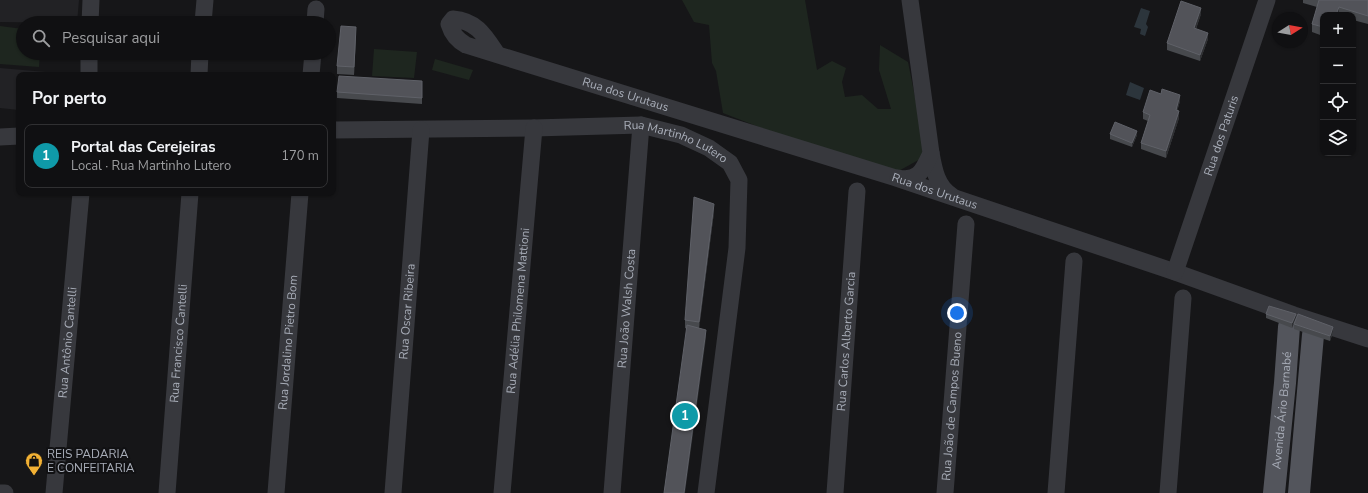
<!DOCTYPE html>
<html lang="pt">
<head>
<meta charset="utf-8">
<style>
	:root { --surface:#101012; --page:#19191b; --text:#f1f3f6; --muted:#9c9d9f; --line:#303032; --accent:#0f766e }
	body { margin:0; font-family:"Nunito Sans",sans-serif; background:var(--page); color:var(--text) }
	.controls { position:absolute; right:12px; top:12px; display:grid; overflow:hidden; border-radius:8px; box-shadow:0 1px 3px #0004 }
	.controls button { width:36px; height:36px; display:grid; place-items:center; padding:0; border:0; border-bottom:1px solid var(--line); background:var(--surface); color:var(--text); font:20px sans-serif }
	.compass { position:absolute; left:1272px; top:12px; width:36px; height:36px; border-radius:50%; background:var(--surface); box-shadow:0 1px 3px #0004; rotate:79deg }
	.you { position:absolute; left:957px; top:313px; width:14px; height:14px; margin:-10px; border:3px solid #fff; border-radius:50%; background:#1a73e8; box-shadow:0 0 0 6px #1a73e833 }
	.badge { display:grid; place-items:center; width:26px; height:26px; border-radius:50%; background:var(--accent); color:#fff; font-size:13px; font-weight:700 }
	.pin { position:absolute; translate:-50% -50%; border:2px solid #fff; box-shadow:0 1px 4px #0006 }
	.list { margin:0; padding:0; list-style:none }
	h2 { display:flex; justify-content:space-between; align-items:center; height:52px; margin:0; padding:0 16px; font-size:17px }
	h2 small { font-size:13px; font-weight:400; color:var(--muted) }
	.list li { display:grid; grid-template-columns:26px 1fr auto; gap:12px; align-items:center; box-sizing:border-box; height:64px; margin:0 8px 8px; padding:0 8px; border:1px solid var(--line); border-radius:8px }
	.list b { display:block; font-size:15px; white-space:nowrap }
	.list p { margin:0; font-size:13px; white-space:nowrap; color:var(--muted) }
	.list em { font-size:13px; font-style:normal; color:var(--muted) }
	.icon { flex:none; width:22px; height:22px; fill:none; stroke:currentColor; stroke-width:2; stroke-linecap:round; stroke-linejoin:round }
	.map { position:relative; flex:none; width:1368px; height:493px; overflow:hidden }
	.search { position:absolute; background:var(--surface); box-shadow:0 1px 3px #0004; left:16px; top:16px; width:320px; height:44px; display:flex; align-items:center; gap:10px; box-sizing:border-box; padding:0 14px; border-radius:22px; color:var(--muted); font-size:15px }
	.panel { position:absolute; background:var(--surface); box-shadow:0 1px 3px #0004; left:16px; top:72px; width:320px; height:124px; border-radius:8px }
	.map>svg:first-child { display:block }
	.built { fill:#222225 }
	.green { fill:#1e261f }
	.water { fill:#2c353c }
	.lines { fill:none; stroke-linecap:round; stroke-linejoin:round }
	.minor { stroke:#37383d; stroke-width:17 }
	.major { stroke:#53555c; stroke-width:22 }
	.wall { fill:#47494d }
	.shaded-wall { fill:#2f3033 }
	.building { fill:#525359; stroke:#5f6168 }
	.labels { text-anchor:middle; stroke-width:4; stroke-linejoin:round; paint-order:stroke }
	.street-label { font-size:12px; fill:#a8adb8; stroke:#111113 }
	.poi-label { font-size:12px; fill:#a8adb8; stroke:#111113; text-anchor:start }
</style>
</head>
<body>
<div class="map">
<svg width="1368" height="493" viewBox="0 0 1368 493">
	<rect width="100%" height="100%" fill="#161618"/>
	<!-- built -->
	<path class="built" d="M 0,0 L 79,0 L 77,23 L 0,22 Z
		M 0,68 L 69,74 L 69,75 L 19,75 L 19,110 L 0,108 Z"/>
	<!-- green -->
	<path class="green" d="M 682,0 L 805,0 L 817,70 L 832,61 L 846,68 L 842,82 L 845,97 L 862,95 L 878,109 L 891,109 L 879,70 L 880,45 L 908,62 L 922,132 L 922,158 L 895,173 L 790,139 L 723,113 L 716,71 L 712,63 L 709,25 L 694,22 Z
		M 0,26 L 23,29 L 23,53 L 40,53 L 39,67 L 0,64 Z
		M 374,49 L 417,52 L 414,78 L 372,76 Z
		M 435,59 L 473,70 L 469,80 L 432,70 Z"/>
	<!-- water -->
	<path class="water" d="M 1141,8 L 1150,11 L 1146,24 L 1148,27 L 1145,36 L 1140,34 L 1141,29 L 1134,27 Z
		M 1130,82 L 1144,88 L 1140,100 L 1126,95 Z"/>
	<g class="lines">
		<!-- minor -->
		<g class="minor">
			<path d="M 90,23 L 91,0"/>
			<path d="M 203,23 L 205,0"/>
			<path d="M 315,23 L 316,9"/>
			<path id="s1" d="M 497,54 C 485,36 477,21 453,19 L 449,24 C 452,34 457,40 466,45 L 896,178 L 1175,272 L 1294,315 L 1368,339"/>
			<path d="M 89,75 L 89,53"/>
			<path d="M 199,75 L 200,53"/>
			<path d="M 311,75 L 313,53"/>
			<path id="s2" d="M 333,130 L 534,128 L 641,125 L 681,135 L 709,148 L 730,163 L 739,180 L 737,248 L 706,493"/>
			<path d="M 0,137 L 19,136"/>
			<path d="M 931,153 C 934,170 937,187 952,196"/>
			<path d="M 898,178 C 919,182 923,170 931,153 L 910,0"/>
			<path id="s3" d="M 1175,272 L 1267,0"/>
			<path d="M 0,493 L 5,493"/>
			<path id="s4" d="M 54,493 L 81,193"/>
			<path id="s5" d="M 167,493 L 190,193"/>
			<path id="s6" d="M 276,493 L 300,193"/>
			<path id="s7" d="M 393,493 L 421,130"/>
			<path id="s8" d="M 502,493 L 534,128"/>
			<path id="s9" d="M 612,493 L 641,125"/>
			<path id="s10" d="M 835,493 L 857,191"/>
			<path id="s11" d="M 945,493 L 966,224"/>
			<path d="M 1056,493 L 1074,261"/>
			<path d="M 1168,493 L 1183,298"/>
		</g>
		<!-- major -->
		<g class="major">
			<path id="s12" d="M 1274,493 L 1285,383 L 1289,327"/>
			<path d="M 1299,493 L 1313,335"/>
		</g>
	</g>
	<!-- wall -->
	<path class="wall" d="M 1303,0 L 1368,0 L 1368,24 L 1353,20 L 1353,15 L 1323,15 L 1323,36 L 1312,32 L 1312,24 L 1317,7 L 1303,3 Z
		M 1201,14 L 1196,29 L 1208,39 L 1200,61 L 1167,50 L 1167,43 Z
		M 356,36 L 354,75 L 337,74 L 337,66 Z
		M 422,81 L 422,104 L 337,98 L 337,92 Z
		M 1180,101 L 1177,111 L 1179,118 L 1166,158 L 1141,149 L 1141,143 L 1148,121 L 1143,119 L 1143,112 Z
		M 1110,134 L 1137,135 L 1132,147 L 1110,139 Z
		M 714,212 L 699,328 L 706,338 L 685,328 L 685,320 Z
		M 1266,314 L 1296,318 L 1292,328 L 1266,318 Z
		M 1294,324 L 1333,332 L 1330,341 L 1294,329 Z"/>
	<!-- shaded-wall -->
	<path class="shaded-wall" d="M 1339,7 L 1339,15 L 1336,15 Z
		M 1201,8 L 1201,14 L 1194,34 L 1194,28 Z
		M 356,27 L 356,36 L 354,75 L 354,67 Z
		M 1208,33 L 1208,39 L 1200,61 L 1200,55 Z
		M 1180,95 L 1180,101 L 1176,116 L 1176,110 Z
		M 1179,111 L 1179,118 L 1166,158 L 1166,151 Z
		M 1137,131 L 1137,135 L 1132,147 L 1132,143 Z
		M 714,204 L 714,212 L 699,330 L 699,322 Z
		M 1296,314 L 1296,318 L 1292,328 L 1292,323 Z
		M 1333,327 L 1333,332 L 1330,341 L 1330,336 Z
		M 706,330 L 706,338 L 685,493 L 684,493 Z"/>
	<!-- building -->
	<path class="building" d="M 1319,0 L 1368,0 L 1368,16 L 1339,7 L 1336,15 L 1323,15 L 1323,27 L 1312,24 Z
		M 1181,1 L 1201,8 L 1194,28 L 1208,33 L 1200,55 L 1167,43 Z
		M 341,26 L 356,27 L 354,67 L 337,66 Z
		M 339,76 L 422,81 L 422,98 L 337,92 Z
		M 1162,89 L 1180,95 L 1176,110 L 1179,111 L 1166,151 L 1141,143 L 1150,115 L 1143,112 L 1150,90 L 1161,94 Z
		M 1115,122 L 1137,131 L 1132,143 L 1110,134 Z
		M 694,197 L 714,204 L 699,322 L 685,320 Z
		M 1269,306 L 1296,314 L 1292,323 L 1266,314 Z
		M 1298,314 L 1333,327 L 1330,336 L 1294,324 Z
		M 687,325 L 706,330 L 684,493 L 664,493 Z"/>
	<!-- icons -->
	<defs>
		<g id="shop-pin" transform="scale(0.9)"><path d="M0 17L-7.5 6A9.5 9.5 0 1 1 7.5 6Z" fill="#f2b134" stroke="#111113"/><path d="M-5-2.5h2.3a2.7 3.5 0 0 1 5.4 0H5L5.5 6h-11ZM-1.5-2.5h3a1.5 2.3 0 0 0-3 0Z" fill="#111"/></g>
	</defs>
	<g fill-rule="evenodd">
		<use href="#shop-pin" x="34" y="461"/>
	</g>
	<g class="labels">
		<!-- street labels -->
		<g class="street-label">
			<text dy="4" stroke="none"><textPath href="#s1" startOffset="260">Rua dos Urutaus</textPath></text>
			<text dy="4" stroke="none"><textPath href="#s3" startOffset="144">Rua dos Paturis</textPath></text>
			<text dy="4" stroke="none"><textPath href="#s2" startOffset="346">Rua Martinho Lutero</textPath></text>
			<text dy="4" stroke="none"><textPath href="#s1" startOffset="584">Rua dos Urutaus</textPath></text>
			<text dy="4" stroke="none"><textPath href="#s9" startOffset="185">Rua João Walsh Costa</textPath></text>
			<text dy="4" stroke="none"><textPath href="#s8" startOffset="183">Rua Adélia Philomena Mattioni</textPath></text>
			<text dy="4" stroke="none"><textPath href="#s7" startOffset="182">Rua Oscar Ribeira</textPath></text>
			<text dy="4" stroke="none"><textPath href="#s10" startOffset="152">Rua Carlos Alberto Garcia</textPath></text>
			<text dy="4" stroke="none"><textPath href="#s4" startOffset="151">Rua Antônio Cantelli</textPath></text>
			<text dy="4" stroke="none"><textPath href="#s5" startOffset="150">Rua Francisco Cantelli</textPath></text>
			<text dy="4" stroke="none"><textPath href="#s6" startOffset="151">Rua Jordalino Pietro Bom</textPath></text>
			<text dy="4" stroke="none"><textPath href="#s11" startOffset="87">Rua João de Campos Bueno</textPath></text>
			<text dy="4" stroke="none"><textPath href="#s12" startOffset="83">Avenida Ário Barnabé</textPath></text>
		</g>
		<!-- poi labels -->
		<g class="poi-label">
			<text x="47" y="458">REIS PADARIA<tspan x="47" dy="14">E CONFEITARIA</tspan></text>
		</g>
	</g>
</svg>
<div class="controls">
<button>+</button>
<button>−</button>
<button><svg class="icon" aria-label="locate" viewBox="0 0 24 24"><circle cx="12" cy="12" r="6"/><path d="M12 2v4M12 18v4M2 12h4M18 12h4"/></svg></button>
<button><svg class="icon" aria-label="layers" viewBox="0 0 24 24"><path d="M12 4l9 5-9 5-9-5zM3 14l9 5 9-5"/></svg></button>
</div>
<svg class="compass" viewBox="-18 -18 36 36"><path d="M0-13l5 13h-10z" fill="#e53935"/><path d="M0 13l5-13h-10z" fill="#9c9d9f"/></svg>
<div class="you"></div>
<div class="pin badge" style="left:685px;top:416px;background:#0f9aa8">1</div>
<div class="search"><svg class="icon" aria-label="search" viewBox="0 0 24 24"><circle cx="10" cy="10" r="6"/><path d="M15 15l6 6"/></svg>Pesquisar aqui</div>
<section class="panel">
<h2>Por perto<small></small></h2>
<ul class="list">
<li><span class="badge" style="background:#0f9aa8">1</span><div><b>Portal das Cerejeiras</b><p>Local · Rua Martinho Lutero</p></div><em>170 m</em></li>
</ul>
</section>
</div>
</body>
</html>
